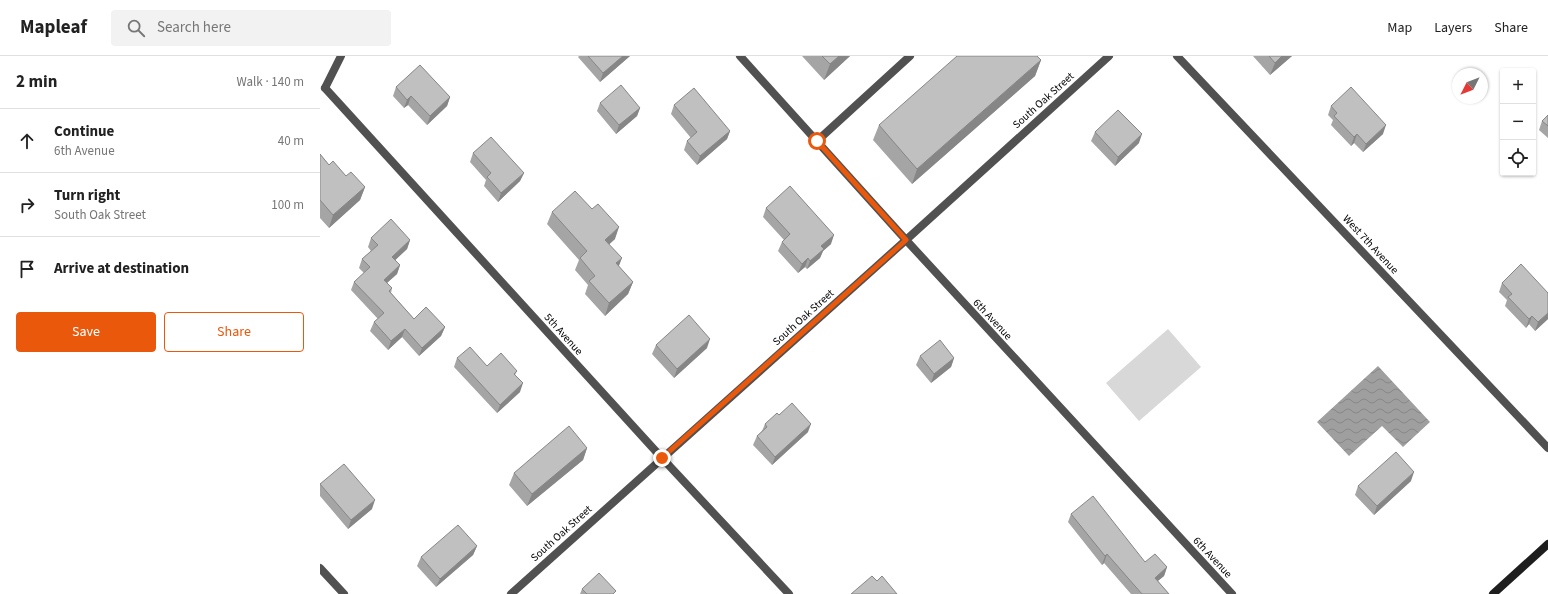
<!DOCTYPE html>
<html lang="en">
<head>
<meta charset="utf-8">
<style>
	:root { --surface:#fff; --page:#f2f2f2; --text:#222; --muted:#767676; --line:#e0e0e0; --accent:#ea580c }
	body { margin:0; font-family:"Source Sans 3",sans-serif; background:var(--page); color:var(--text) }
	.controls { position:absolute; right:12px; top:12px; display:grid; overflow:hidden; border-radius:4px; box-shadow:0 1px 3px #0004 }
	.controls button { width:36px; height:36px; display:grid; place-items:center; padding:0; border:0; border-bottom:1px solid var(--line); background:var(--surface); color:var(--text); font:20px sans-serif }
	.compass { position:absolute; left:1132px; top:12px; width:36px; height:36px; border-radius:50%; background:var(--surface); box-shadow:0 1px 3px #0004; rotate:228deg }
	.stop { position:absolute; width:12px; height:12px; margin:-9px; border:3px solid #ea580c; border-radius:50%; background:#fff }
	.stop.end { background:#ea580c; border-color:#fff; box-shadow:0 1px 4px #0008 }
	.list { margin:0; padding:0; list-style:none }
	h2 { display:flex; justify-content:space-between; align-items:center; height:52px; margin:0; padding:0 16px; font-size:17px }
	h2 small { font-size:13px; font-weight:400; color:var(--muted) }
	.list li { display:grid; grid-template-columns:26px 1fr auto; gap:12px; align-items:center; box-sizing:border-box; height:64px; padding:0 16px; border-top:1px solid var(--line) }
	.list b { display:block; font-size:15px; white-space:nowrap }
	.list p { margin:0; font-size:13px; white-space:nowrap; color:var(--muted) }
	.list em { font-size:13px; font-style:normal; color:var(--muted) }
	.actions { display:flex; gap:8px; padding:12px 16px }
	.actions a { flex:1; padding:9px 0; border:1px solid var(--accent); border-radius:4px; text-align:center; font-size:14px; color:var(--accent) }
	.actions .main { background:var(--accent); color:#fff }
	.icon { flex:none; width:22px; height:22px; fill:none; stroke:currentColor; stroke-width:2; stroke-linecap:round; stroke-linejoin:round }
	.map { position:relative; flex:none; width:1228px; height:538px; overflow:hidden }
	header { display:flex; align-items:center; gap:24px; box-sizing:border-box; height:56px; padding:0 20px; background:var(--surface); border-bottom:1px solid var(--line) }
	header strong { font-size:19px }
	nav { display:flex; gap:22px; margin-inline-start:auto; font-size:14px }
	.search { width:280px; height:36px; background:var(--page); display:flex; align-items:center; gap:10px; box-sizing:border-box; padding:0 14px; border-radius:4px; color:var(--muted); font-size:15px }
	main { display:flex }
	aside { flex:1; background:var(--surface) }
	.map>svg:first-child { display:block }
	.grass { fill:#d8d8d8 }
	.water { fill:url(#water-waves) }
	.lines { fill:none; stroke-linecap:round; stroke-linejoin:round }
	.lane { stroke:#515151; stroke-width:8 }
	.street { stroke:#515151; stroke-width:8 }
	.secondary { stroke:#1e1e1e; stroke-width:8 }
	.wall { fill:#a5a5a5 }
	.shaded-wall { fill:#868686 }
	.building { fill:#c0c0c0; stroke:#868686 }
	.route { stroke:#ea580c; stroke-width:5 }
	.labels { text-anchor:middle; stroke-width:3; stroke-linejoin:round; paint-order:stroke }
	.street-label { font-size:11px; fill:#000; stroke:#fff }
</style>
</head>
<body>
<header>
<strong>Mapleaf</strong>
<div class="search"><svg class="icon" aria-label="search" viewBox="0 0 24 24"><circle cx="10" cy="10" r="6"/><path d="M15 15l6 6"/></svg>Search here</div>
<nav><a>Map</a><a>Layers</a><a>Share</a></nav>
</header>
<main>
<aside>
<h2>2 min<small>Walk · 140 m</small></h2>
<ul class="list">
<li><svg class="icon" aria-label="ahead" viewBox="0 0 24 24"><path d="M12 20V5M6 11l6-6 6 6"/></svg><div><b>Continue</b><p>6th Avenue</p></div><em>40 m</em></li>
<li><svg class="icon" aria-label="right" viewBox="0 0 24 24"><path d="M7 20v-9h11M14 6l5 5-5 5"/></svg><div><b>Turn right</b><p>South Oak Street</p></div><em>100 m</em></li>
<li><svg class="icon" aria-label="arrive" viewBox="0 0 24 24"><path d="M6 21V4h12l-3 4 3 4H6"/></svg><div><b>Arrive at destination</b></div></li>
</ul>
<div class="actions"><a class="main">Save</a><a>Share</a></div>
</aside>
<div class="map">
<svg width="1228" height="538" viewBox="0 0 1228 538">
	<defs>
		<pattern id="water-waves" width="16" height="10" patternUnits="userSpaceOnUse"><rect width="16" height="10" fill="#9f9f9f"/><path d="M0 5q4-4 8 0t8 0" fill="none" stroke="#878787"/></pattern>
	</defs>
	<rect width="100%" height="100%" fill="#fff"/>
	<!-- grass -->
	<path class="grass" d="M 848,273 L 881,311 L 819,365 L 786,327 Z"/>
	<!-- water -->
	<path class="water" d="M 1058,310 L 1110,366 L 1083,391 L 1062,370 L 1029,400 L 997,366 Z"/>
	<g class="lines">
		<!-- lane -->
		<path class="lane" d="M 5,32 L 21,0
			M 497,85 L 590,0"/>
		<!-- street -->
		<path class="street" d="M 420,0 L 586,184 L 912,538
			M 857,0 L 1228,392
			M 5,32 L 342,402 L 469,538
			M 0,512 L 24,538
			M 191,538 L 586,184 L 789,0"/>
		<!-- secondary -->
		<path class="secondary" d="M 1173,538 L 1228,488"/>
	</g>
	<!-- wall -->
	<path class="wall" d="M 259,0 L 310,0 L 280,26 L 258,1 Z
		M 482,0 L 530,0 L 504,24 Z
		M 933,0 L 972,0 L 950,19 Z
		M 721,4 L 715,20 L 592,128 L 553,84 L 559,69 Z
		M 76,31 L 130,41 L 127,50 L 107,69 L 88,49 L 84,52 L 73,40 Z
		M 280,47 L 320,52 L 317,60 L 296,78 L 277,55 Z
		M 354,49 L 410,75 L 407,83 L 377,109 L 364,94 L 367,85 L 371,82 L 351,58 Z
		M 1011,50 L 1063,78 L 1043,96 L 1034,87 L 1031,90 L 1011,69 L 1013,64 L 1008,59 Z
		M 1228,59 L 1228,82 L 1219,74 L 1222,65 Z
		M 775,76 L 819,87 L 795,110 L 771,85 Z
		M 153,97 L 204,117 L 200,125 L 178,146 L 164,130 L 166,124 L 150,106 Z
		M 0,98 L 9,109 L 26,120 L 45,131 L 40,144 L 9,172 L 0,162 Z
		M 446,152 L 511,188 L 503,195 L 500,202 L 487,213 L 485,211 L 478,217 L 458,195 L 462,186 L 464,184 L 443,161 Z
		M 232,156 L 295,183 L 289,188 L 299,211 L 313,226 L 308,238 L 285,260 L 265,238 L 268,229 L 255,214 L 259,204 L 227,168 Z
		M 51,182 L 90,184 L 87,193 L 75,204 L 80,209 L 77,218 L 67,227 L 72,232 L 71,237 L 94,263 L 125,271 L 121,280 L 99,300 L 82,281 L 68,294 L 50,275 L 54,266 L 58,263 L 31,234 L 34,226 L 44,217 L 39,212 L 42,203 L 51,195 L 48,191 Z
		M 1182,227 L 1228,263 L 1215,275 L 1209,268 L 1206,272 L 1185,250 L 1187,244 L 1179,236 Z
		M 336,289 L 387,292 L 354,322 L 332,298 Z
		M 600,300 L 634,302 L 631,311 L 611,327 L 596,309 Z
		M 137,302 L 167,310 L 197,315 L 195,319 L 200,336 L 177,357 L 134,311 Z
		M 459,359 L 488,376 L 452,409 L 433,389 L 437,380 L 442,375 L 445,368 Z
		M 267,392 L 263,404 L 207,450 L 189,429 L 194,417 Z
		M 1091,425 L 1054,459 L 1035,439 L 1038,430 Z
		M 0,428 L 52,453 L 28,473 L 0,440 Z
		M 751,458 L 825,506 L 847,511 L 844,520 L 838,525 L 849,538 L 811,538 L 784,507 L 782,509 L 748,466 Z
		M 157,490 L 153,499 L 116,531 L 97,510 L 101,501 Z
		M 262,533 L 295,538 L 260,538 Z"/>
	<!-- shaded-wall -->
	<path class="shaded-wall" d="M 303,0 L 310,0 L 280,26 L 283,17 Z
		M 519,0 L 530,0 L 504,24 L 510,8 Z
		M 962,0 L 972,0 L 950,19 L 955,7 Z
		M 721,4 L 715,20 L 592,128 L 597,113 Z
		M 91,40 L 88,49 L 84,52 L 87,44 Z
		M 130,41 L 127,50 L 107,69 L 110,60 Z
		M 320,52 L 317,60 L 296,78 L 299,69 Z
		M 1066,69 L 1063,78 L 1043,96 L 1046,88 Z
		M 410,75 L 407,83 L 377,109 L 380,100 Z
		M 822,78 L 819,87 L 795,110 L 798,101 Z
		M 1037,78 L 1034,87 L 1031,90 L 1034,81 Z
		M 204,117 L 200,125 L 178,146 L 181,137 Z
		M 45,131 L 40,144 L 9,172 L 13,159 Z
		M 299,171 L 295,183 L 281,196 L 285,184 Z
		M 514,179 L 511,188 L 503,195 L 500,202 L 487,213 L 490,205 L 501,190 Z
		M 90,184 L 87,193 L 69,210 L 72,201 Z
		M 302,202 L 297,215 L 296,207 Z
		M 488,202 L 485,211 L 478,217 L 482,208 Z
		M 80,209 L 77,218 L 61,232 L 64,224 Z
		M 313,226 L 308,238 L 285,260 L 289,247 Z
		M 1228,257 L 1228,263 L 1215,275 L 1218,266 Z
		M 1212,260 L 1209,268 L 1206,272 L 1209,263 Z
		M 125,271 L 121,280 L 99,300 L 102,292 Z
		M 85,273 L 82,281 L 68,294 L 71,285 Z
		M 390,283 L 387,292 L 354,322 L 357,313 Z
		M 634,302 L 631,311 L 611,327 L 614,318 Z
		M 203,327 L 200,336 L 177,357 L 180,349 Z
		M 491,368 L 488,376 L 452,409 L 455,401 Z
		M 267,392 L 263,404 L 207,450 L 212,438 Z
		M 1094,416 L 1091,425 L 1054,459 L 1057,450 Z
		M 55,444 L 52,453 L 28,473 L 31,464 Z
		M 157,490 L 153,499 L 116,531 L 120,523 Z
		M 787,498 L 784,507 L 782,509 L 785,500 Z
		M 847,511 L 844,520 L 831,530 L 835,522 Z"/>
	<!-- building -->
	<path class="building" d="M 268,0 L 303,0 L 283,17 Z
		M 502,0 L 519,0 L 510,8 Z
		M 637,0 L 717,0 L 721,4 L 597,113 L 559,69 Z
		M 949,0 L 962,0 L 955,7 Z
		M 100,9 L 130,41 L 110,60 L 91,40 L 87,44 L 76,31 Z
		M 301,29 L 320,52 L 299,69 L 280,47 Z
		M 1031,31 L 1066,69 L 1046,88 L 1037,78 L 1034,81 L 1014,60 L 1017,57 L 1011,50 Z
		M 374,32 L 410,75 L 380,100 L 367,85 L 377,76 L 354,49 Z
		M 798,54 L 822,78 L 798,101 L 775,76 Z
		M 1228,59 L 1228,70 L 1222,65 Z
		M 171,81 L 204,117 L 181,137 L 167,121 L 171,117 L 153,97 Z
		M 0,98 L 9,109 L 13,105 L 26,120 L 31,116 L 45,131 L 13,159 L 0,144 Z
		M 470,130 L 514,179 L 501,190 L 504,193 L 490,205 L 488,202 L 482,208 L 462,186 L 470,178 L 446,152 Z
		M 255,135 L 272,153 L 278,148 L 299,171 L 285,184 L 302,202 L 296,207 L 313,226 L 289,247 L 269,225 L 275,220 L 260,202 L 267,195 L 232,156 Z
		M 71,163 L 90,184 L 72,201 L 80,209 L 64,224 L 72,232 L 69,235 L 94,263 L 106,251 L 125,271 L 102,292 L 85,273 L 71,285 L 54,266 L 64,257 L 34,226 L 50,211 L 42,203 L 58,189 L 51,182 Z
		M 1201,208 L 1228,237 L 1228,257 L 1218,266 L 1212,260 L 1209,263 L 1188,241 L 1192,238 L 1182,227 Z
		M 369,259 L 390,283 L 357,313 L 336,289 Z
		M 620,284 L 634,302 L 614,318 L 600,300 Z
		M 150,291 L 167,310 L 181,297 L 197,315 L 194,318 L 203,327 L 180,349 L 137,302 Z
		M 472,347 L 491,368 L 455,401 L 437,380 L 447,371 L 445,368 L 457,357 L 459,359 Z
		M 249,370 L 267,392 L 212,438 L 194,417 Z
		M 1076,396 L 1094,416 L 1057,450 L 1038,430 Z
		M 24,408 L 55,444 L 31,464 L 0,428 Z
		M 773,440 L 825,506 L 835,498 L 847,511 L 835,522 L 849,538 L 822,538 L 787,498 L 785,500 L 751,458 Z
		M 138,469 L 157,490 L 120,523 L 101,501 Z
		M 279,517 L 296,535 L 293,538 L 267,538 L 262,533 Z
		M 552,520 L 557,525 L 562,520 L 577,538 L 531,538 Z"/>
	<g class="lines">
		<!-- route -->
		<path class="route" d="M 342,402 L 586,184 L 497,85"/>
	</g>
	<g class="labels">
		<!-- street labels -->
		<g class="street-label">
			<text transform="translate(723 44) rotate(-42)" y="4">South Oak Street</text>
			<text transform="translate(1051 188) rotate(47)" y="4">West 7th Avenue</text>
			<text transform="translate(483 261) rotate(-42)" y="4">South Oak Street</text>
			<text transform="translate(673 263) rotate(47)" y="4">6th Avenue</text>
			<text transform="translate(244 278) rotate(48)" y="4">5th Avenue</text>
			<text transform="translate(241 477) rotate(-42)" y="4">South Oak Street</text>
			<text transform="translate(893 501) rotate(47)" y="4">6th Avenue</text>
		</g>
	</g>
</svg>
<div class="controls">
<button>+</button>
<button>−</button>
<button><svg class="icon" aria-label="locate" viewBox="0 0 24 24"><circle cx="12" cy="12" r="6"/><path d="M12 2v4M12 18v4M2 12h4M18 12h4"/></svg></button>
</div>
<svg class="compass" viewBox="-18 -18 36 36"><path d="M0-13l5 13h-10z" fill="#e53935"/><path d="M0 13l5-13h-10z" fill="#767676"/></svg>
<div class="stop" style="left:497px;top:85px"></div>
<div class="stop end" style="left:342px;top:402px"></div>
</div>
</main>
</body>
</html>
